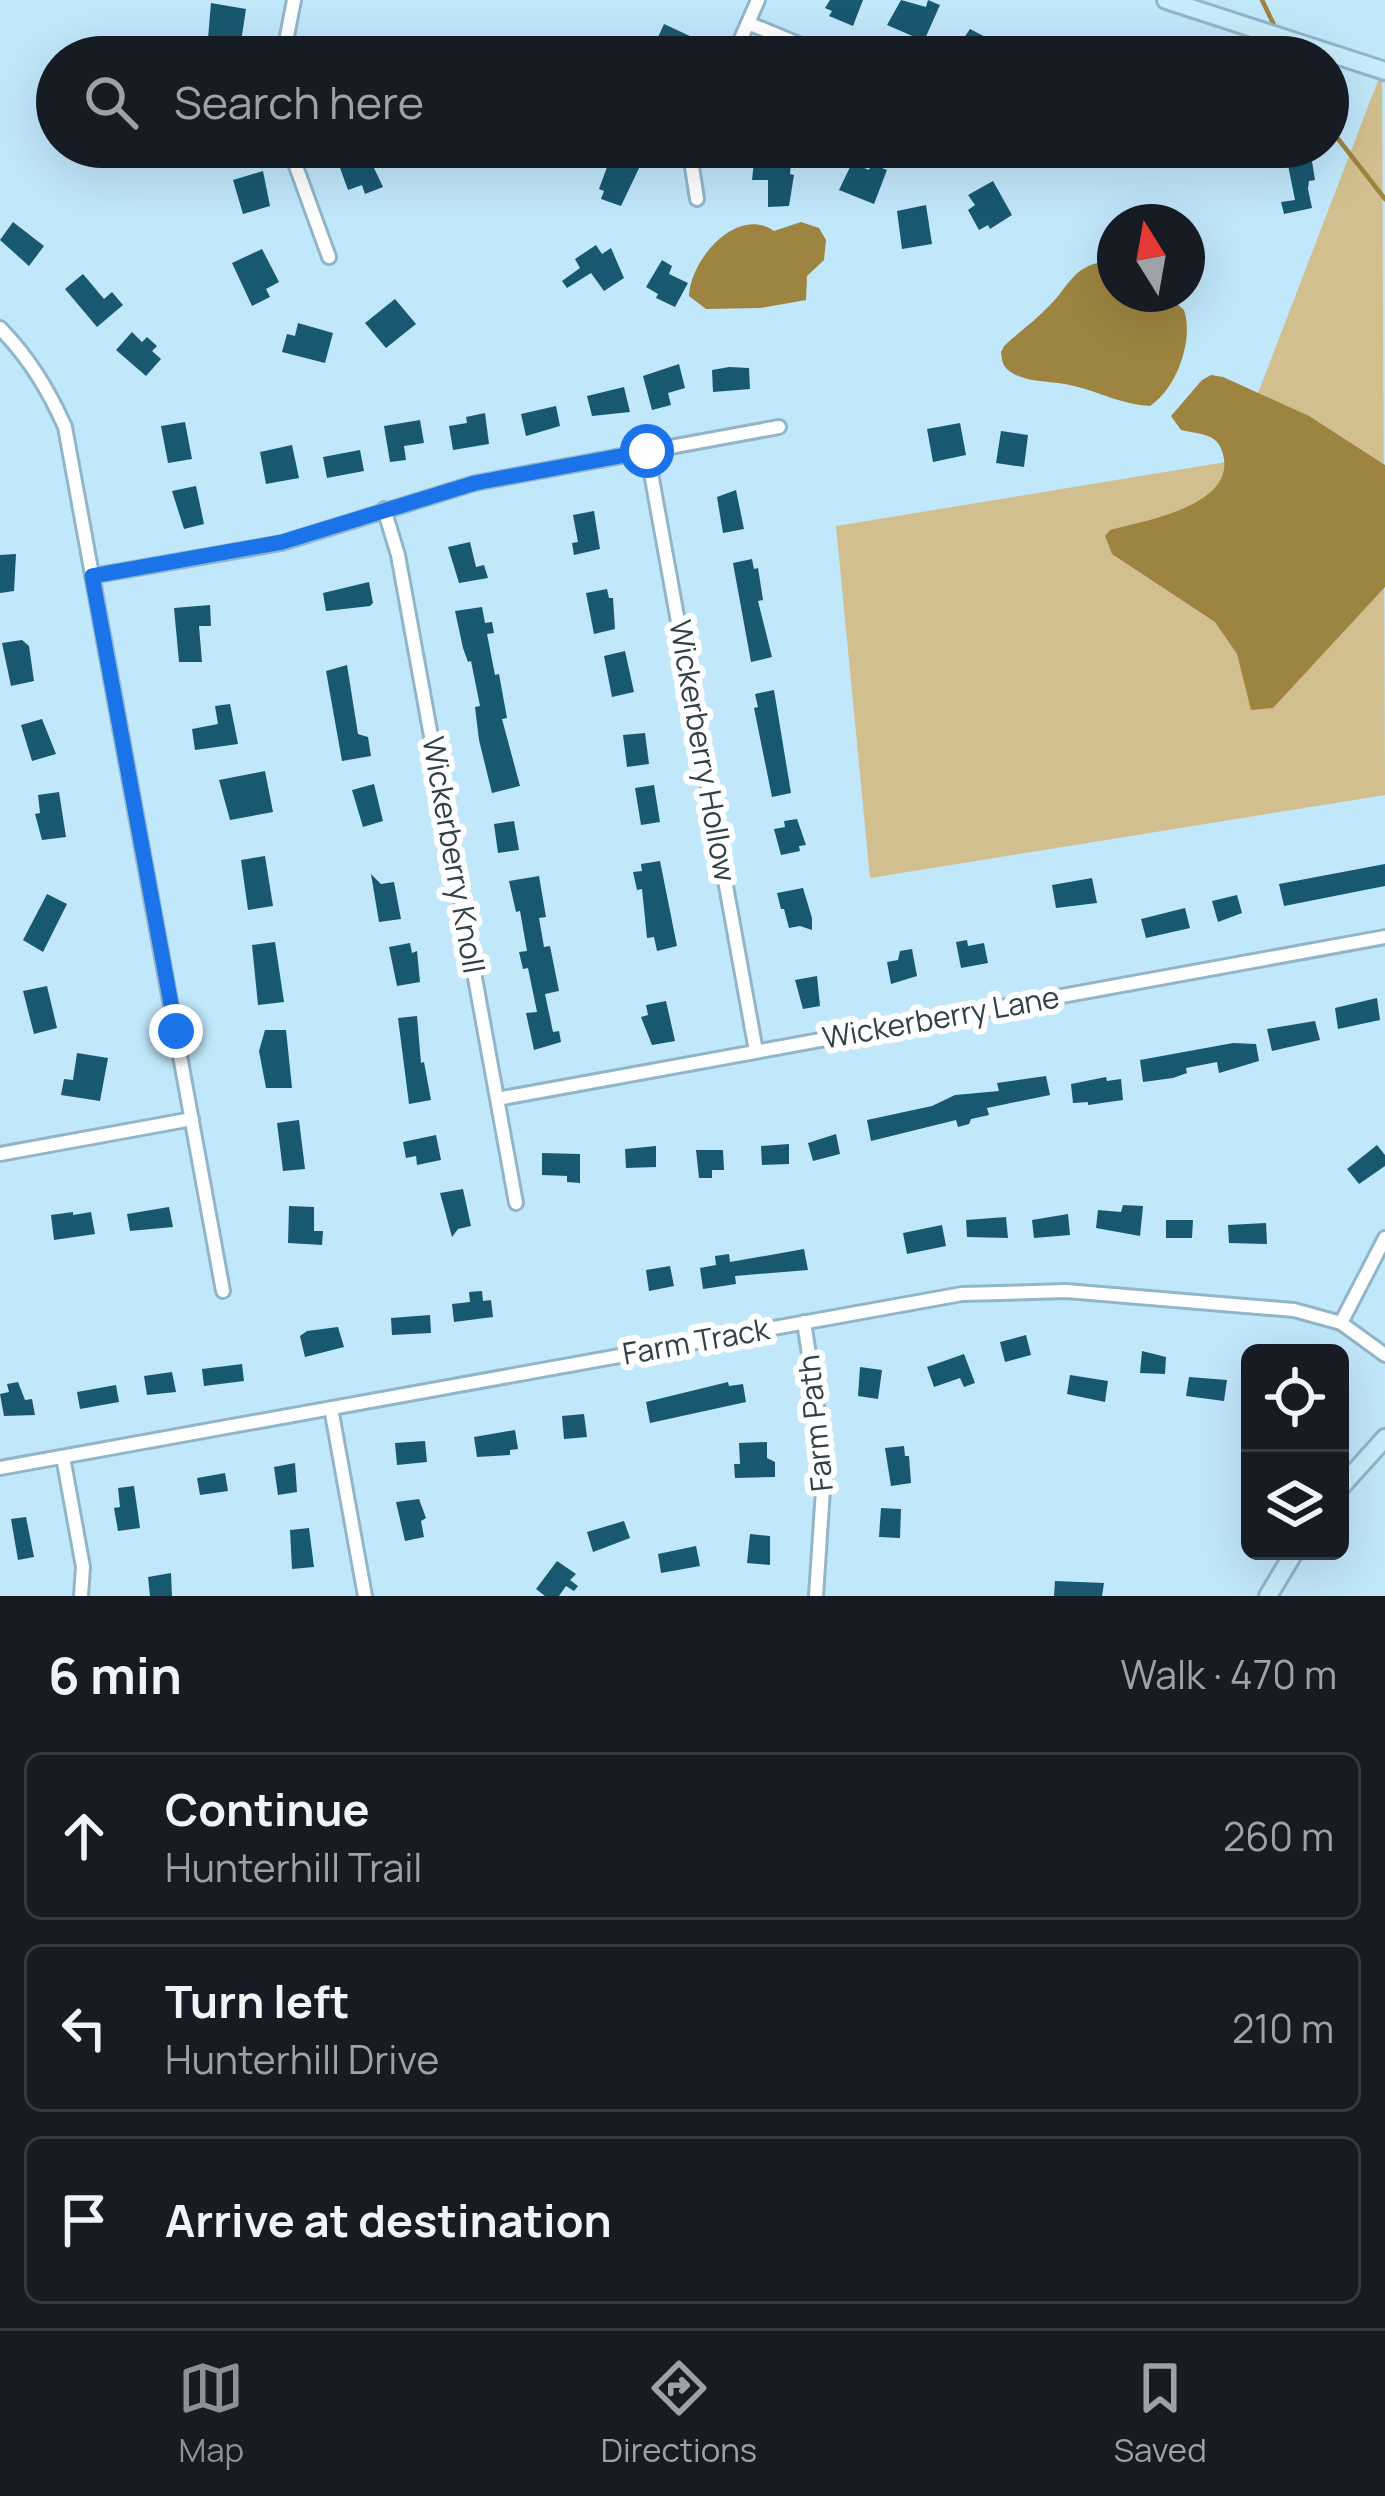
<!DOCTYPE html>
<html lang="en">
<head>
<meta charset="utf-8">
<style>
	:root { --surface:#171b24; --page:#20242c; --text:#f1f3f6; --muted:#9ea1a6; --line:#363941; --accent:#8c9099 }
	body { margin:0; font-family:Manrope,sans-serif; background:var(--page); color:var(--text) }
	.controls { position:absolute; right:36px; bottom:36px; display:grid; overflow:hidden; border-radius:18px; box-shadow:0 12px 48px #0002 }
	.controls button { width:108px; height:108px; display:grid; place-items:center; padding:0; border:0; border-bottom:3px solid var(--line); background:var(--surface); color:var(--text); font:60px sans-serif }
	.compass { position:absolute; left:1097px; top:204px; width:108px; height:108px; border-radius:50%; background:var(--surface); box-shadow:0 12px 48px #0002; rotate:349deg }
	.stop { position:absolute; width:36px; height:36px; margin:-27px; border:9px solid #1a73e8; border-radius:50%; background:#fff }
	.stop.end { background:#1a73e8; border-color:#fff; box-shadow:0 3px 12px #0008 }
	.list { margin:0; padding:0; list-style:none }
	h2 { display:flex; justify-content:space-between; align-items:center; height:156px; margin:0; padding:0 48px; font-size:51px }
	h2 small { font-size:39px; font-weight:400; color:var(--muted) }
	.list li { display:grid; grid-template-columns:78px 1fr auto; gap:36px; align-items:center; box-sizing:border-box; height:168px; margin:0 24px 24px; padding:0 24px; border:3px solid var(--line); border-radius:18px }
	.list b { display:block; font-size:45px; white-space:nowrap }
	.list p { margin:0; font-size:39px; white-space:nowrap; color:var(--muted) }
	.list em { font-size:39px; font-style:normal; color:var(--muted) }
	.icon { flex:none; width:66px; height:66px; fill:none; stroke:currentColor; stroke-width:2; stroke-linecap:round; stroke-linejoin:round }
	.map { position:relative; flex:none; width:1385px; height:1596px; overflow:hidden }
	.search { position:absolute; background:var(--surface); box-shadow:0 12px 48px #0002; left:36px; right:36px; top:36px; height:132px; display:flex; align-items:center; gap:30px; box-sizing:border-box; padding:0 42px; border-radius:66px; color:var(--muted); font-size:45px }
	.sheet { height:732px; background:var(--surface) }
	nav { display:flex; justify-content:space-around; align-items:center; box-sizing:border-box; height:168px; border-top:3px solid var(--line); background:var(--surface); font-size:33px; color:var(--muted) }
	nav a { display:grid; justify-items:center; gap:6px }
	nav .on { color:var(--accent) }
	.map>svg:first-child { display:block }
	.green { fill:#d2bf8f }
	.water { fill:#9d8440 }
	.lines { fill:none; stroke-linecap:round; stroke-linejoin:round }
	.stream { stroke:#9d8440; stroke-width:4.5 }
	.building { fill:#195871 }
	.street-casing { stroke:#91b6c9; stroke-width:18 }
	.secondary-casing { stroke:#91b6c9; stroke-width:22 }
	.street { stroke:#fff; stroke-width:12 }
	.secondary { stroke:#c8ecfb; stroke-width:16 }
	.route { stroke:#1a73e8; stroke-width:15 }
	.labels { text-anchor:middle; stroke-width:12; stroke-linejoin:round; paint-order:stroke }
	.street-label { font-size:30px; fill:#304047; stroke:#fff }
</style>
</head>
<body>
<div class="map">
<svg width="1385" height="1596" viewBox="0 0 1385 1596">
	<rect width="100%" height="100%" fill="#c1e7fb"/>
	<!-- green -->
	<path class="green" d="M 1382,70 L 1385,795 L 870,878 L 836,526 L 1232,461 Z"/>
	<!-- water -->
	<path class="water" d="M 801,222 L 819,228 L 826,240 L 824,260 L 807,276 L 806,300 L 760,308 L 706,309 L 689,296 C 690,260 737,205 774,231 Z
		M 1102,262 L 1115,266 L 1115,294 L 1166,294 L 1184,310 C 1194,340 1177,388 1150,406 C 1123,405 1100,392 1074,386 C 1054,380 1025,384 1008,370 C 1002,365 1002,359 1001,352 L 1004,346 C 1019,332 1036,320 1050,305 C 1069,286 1073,267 1102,262 Z
		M 1211,375 L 1223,377 L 1309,416 L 1385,465 L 1385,587 L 1273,708 L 1251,710 L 1237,654 L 1215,622 L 1112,554 L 1105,536 L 1110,530 C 1143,521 1231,507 1224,459 C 1220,432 1201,435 1181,430 L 1171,416 L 1202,380 Z"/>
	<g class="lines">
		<!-- stream -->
		<path class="stream" d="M 1262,0 L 1275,27
			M 1328,126 L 1385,199"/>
	</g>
	<!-- building -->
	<path class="building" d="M 830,0 L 863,0 L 853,26 L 829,16 L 832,11 L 825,8 Z
		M 901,0 L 926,7 L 928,0 L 940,5 L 924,41 L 887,25 Z
		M 211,3 L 246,9 L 239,55 L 207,50 Z
		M 664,24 L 692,37 L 681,57 L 649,57 Z
		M 970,29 L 1003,46 L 995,57 L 951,57 Z
		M 355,147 L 364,147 L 383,187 L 365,194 L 362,185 L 348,190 L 335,154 Z
		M 1265,147 L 1299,147 L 1300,157 L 1311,155 L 1315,180 L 1309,181 L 1308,189 L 1312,208 L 1284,214 L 1281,202 L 1295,200 L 1286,155 L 1267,159 Z
		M 610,159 L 640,166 L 621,206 L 601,199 L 604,191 L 599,189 Z
		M 754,162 L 791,163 L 790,174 L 794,175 L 789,206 L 768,207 L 768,180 L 752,180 Z
		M 852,163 L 869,170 L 871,164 L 887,170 L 874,204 L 839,190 Z
		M 263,171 L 270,206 L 243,214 L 233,180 Z
		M 993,181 L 1012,215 L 990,229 L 988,225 L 979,230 L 968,210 L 975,205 L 968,195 Z
		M 926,205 L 932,244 L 902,249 L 897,211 Z
		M 13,222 L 44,246 L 29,266 L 0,240 Z
		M 596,245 L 602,254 L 611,248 L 624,278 L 604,291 L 591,273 L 567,288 L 562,281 L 580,268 L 575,259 Z
		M 262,249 L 279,282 L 266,289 L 270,297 L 252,306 L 232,263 Z
		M 662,260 L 672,266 L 669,274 L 688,283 L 675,307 L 656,298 L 658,294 L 646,287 Z
		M 83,274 L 104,299 L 112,292 L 123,305 L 97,327 L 65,289 Z
		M 395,299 L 416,324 L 386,348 L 365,323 Z
		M 298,323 L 333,333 L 325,363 L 282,352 L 287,334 L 295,336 Z
		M 132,332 L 142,342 L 147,337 L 157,346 L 152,351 L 161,359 L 146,376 L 116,350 Z
		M 679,364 L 685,388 L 668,393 L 671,405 L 652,410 L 643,376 Z
		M 729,367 L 749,368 L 750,389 L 713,392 L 712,370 Z
		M 624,387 L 630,412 L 592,416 L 587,396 Z
		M 556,406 L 560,426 L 526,436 L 521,414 Z
		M 485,413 L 489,444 L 453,450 L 449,426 L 467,423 L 466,417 Z
		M 420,420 L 424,443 L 404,446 L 406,460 L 390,462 L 384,426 Z
		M 185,422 L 192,459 L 168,463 L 161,426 Z
		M 960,423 L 966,455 L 933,462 L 927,429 Z
		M 1001,431 L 1028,435 L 1024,467 L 996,463 Z
		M 292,445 L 299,478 L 266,484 L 260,452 Z
		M 360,450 L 364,471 L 327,478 L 323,457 Z
		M 196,486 L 204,524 L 184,529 L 172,491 Z
		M 736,490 L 744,529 L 723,533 L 717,497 Z
		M 594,511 L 600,549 L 574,555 L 572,543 L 578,542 L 573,515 Z
		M 470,542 L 476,567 L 484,565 L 488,578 L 459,583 L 448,547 Z
		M 16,554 L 14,591 L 0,593 L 0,555 Z
		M 752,559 L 754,569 L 758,568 L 763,600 L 758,601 L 772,657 L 751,662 L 733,563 Z
		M 369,582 L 373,603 L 370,606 L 326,611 L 323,593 Z
		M 607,589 L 609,598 L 613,598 L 615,629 L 594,634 L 586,593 Z
		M 210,605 L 211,626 L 199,626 L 202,662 L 179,662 L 174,608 Z
		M 482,607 L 485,623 L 492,622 L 494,633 L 487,634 L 495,675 L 499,674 L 507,718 L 502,719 L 520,786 L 492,793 L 479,740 L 475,707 L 480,706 L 471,661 L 468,662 L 463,648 L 455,611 Z
		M 22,640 L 29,646 L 34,681 L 11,686 L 2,643 Z
		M 625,651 L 634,692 L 612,697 L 604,656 Z
		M 347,665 L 358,734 L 368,737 L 371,756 L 342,761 L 326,671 Z
		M 774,690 L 791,793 L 772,797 L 754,708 L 758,707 L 755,694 Z
		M 230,704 L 238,744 L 195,750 L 192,729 L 218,724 L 215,706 Z
		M 42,719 L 56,754 L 32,761 L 21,725 Z
		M 645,733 L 649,764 L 627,767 L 623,735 Z
		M 265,771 L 273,812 L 230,820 L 219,780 Z
		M 374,784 L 383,821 L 363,827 L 352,790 Z
		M 654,785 L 660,822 L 641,825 L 635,788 Z
		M 59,792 L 66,837 L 42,840 L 35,814 L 40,813 L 38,795 Z
		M 797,819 L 806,845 L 799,846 L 800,851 L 781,855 L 774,829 L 785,827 L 784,821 Z
		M 514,821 L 519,850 L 498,853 L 494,824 Z
		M 265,856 L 273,906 L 248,910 L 241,860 Z
		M 660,861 L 677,946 L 657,951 L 654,937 L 647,938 L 642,889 L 637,890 L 633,872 L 642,871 L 641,864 Z
		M 1385,864 L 1385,886 L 1284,906 L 1279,884 Z
		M 371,874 L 381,884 L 394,882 L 401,919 L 379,922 Z
		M 539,876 L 546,917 L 539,918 L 544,947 L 550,946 L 559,991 L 545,994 L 553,1032 L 559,1031 L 561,1042 L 534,1050 L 526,1013 L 537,1012 L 528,968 L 523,969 L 519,952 L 527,951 L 520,911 L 516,912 L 509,881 Z
		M 1092,878 L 1097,903 L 1056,908 L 1052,885 Z
		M 803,888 L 812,918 L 812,930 L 800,926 L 789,928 L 784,909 L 781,909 L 777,893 Z
		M 47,894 L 67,904 L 43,952 L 23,940 Z
		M 1237,895 L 1242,913 L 1218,922 L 1212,901 Z
		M 1185,908 L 1190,928 L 1146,938 L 1141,919 Z
		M 967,940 L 968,946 L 984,943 L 988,963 L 961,968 L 956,942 Z
		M 275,942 L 284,1002 L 258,1005 L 252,945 Z
		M 410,943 L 412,953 L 417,951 L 420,982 L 397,986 L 389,947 Z
		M 912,949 L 917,976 L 891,984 L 887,962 L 898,960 L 900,951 Z
		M 817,976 L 820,1006 L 803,1009 L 795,980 Z
		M 47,986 L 57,1028 L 34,1034 L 23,991 Z
		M 1377,998 L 1380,1020 L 1338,1029 L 1335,1008 Z
		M 666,1001 L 675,1041 L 652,1045 L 641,1017 L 648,1015 L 646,1005 Z
		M 417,1016 L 421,1063 L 424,1062 L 431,1100 L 409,1104 L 398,1018 Z
		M 1315,1021 L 1320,1040 L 1272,1051 L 1267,1029 Z
		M 265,1030 L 286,1030 L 292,1088 L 266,1088 L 259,1051 Z
		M 1233,1043 L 1256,1044 L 1259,1061 L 1219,1073 L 1217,1062 L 1186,1068 L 1187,1073 L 1173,1078 L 1143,1082 L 1140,1060 Z
		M 77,1053 L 108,1058 L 100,1101 L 61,1095 L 64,1079 L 73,1080 Z
		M 1046,1076 L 1050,1095 L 987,1108 L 989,1115 L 971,1119 L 969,1124 L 958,1127 L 956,1120 L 871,1141 L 867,1120 L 932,1106 L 955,1095 L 999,1091 L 997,1083 Z
		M 1106,1077 L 1107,1081 L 1121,1079 L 1123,1100 L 1088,1105 L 1088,1102 L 1073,1103 L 1071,1084 Z
		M 299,1120 L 305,1169 L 283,1171 L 277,1123 Z
		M 836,1134 L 840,1154 L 813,1161 L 808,1143 Z
		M 436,1135 L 441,1160 L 417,1165 L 416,1156 L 406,1158 L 403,1142 Z
		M 789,1144 L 789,1164 L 762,1165 L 761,1146 Z
		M 1377,1145 L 1385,1155 L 1385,1166 L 1359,1184 L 1347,1169 Z
		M 656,1146 L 656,1167 L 626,1168 L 625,1149 Z
		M 696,1150 L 723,1150 L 724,1170 L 712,1170 L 712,1178 L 699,1178 Z
		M 542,1153 L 580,1154 L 580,1183 L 567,1182 L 567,1176 L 542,1175 Z
		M 463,1189 L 471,1226 L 458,1229 L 452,1237 L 440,1193 Z
		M 1123,1205 L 1143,1206 L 1140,1236 L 1096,1228 L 1098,1210 L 1121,1212 Z
		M 289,1206 L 314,1207 L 314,1231 L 323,1231 L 322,1245 L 288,1243 Z
		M 169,1207 L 173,1227 L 130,1231 L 127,1214 Z
		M 73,1212 L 73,1215 L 91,1212 L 95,1234 L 54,1240 L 51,1215 Z
		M 1068,1214 L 1070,1235 L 1034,1238 L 1032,1220 Z
		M 1006,1217 L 1008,1238 L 967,1237 L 966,1220 Z
		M 1166,1220 L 1193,1220 L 1192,1238 L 1166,1238 Z
		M 1266,1223 L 1267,1244 L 1229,1243 L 1228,1225 Z
		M 942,1225 L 946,1246 L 907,1254 L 903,1233 Z
		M 804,1249 L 808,1270 L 735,1276 L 736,1284 L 703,1289 L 700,1268 L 716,1265 L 715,1256 L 729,1254 L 730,1262 Z
		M 670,1266 L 674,1286 L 649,1291 L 646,1270 Z
		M 482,1291 L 483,1301 L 491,1300 L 493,1317 L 454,1322 L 452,1304 L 470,1302 L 469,1292 Z
		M 430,1315 L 431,1333 L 392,1335 L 391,1318 Z
		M 338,1327 L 344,1347 L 305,1357 L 300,1336 L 307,1331 Z
		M 1026,1335 L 1031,1355 L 1005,1362 L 1000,1342 Z
		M 1142,1351 L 1166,1357 L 1165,1374 L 1140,1373 Z
		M 964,1354 L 975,1383 L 964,1387 L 960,1378 L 934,1387 L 927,1367 Z
		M 242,1364 L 244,1381 L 204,1386 L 202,1369 Z
		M 860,1367 L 882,1370 L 878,1399 L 858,1396 Z
		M 172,1372 L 176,1392 L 147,1395 L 144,1376 Z
		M 1070,1375 L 1108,1381 L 1105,1402 L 1067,1394 Z
		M 1189,1377 L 1227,1380 L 1224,1401 L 1186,1396 Z
		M 18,1382 L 25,1400 L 32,1399 L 35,1415 L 4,1416 L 0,1394 L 9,1392 L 7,1384 Z
		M 728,1382 L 729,1386 L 743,1384 L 746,1402 L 650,1423 L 646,1402 Z
		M 116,1385 L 119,1402 L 80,1409 L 77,1392 Z
		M 584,1414 L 587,1437 L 564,1439 L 562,1416 Z
		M 515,1430 L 518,1449 L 510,1450 L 510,1455 L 477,1457 L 474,1437 Z
		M 425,1441 L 427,1462 L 397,1465 L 395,1443 Z
		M 767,1442 L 767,1458 L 775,1462 L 775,1477 L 735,1478 L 734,1464 L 740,1464 L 739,1443 Z
		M 904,1446 L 905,1456 L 909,1456 L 911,1483 L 891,1486 L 885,1448 Z
		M 295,1463 L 297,1492 L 278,1495 L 274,1467 Z
		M 225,1473 L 228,1491 L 200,1495 L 197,1478 Z
		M 134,1486 L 140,1528 L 118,1531 L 114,1508 L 120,1507 L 118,1488 Z
		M 419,1499 L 426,1518 L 421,1521 L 424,1537 L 405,1541 L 396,1502 Z
		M 881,1508 L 901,1509 L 900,1538 L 879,1537 Z
		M 26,1517 L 34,1557 L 18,1560 L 11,1519 Z
		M 624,1521 L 630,1538 L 593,1552 L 587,1532 Z
		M 309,1528 L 314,1567 L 292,1569 L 290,1530 Z
		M 750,1534 L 770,1536 L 770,1565 L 747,1563 Z
		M 696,1546 L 700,1566 L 661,1573 L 658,1554 Z
		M 557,1561 L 576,1574 L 570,1580 L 578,1586 L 574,1591 L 566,1586 L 559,1596 L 545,1596 L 536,1589 Z
		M 171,1573 L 172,1596 L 150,1596 L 148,1577 Z
		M 1055,1581 L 1104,1583 L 1102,1596 L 1054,1596 Z"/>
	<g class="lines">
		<!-- street casing -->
		<g class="street-casing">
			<path id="street" d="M 748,23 L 830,57
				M 283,57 L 294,0
				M 733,57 L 758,0
				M 289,147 L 329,257
				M 693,147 L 690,154 L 697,199
				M 0,328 C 29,358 48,389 65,427 L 223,1291
				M 647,451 L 756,1051
				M 384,509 L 398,555 L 516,1203
				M 92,576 L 282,543 L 475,483 L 779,427
				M 497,1099 L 1385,937
				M 0,1154 L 192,1119
				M 804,1322 L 825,1459 L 816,1596
				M 1341,1323 L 1385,1238
				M 331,1408 L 365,1596
				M 63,1457 L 83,1567 L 81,1596
				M 0,1468 L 962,1294 L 1066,1291 L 1294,1310 L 1341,1323 L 1385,1355"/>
		</g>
		<!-- secondary casing -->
		<g class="secondary-casing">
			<path id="secondary" d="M 1166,0 L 1385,71
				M 1340,1488 L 1385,1438
				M 1268,1596 L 1295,1551"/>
		</g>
		<!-- street -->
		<use href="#street" class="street"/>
		<!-- secondary -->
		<use href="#secondary" class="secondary"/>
	</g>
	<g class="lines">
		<!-- route -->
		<path class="route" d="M 176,1031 L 92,576 L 282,542 L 475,483 L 647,451"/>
	</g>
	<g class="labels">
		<!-- street labels -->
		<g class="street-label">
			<text transform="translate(702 751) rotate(80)" y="10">Wickerberry Hollow</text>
			<text transform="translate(453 855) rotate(80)" y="10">Wickerberry Knoll</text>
			<text transform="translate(941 1018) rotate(-10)" y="10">Wickerberry Lane</text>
			<text transform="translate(696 1342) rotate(-10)" y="10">Farm Track</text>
			<text transform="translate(816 1423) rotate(-96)" y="10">Farm Path</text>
		</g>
	</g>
</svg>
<div class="controls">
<button><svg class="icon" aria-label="locate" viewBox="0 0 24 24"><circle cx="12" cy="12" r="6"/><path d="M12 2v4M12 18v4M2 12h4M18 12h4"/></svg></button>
<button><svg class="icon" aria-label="layers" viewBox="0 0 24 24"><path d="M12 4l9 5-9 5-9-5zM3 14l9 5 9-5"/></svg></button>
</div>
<svg class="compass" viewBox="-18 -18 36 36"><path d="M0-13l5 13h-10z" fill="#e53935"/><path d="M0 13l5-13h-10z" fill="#9ea1a6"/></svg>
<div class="stop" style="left:647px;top:451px"></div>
<div class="stop end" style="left:176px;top:1031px"></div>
<div class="search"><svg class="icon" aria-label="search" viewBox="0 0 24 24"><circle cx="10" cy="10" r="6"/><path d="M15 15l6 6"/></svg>Search here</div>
</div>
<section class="sheet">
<h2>6 min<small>Walk · 470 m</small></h2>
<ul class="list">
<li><svg class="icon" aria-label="ahead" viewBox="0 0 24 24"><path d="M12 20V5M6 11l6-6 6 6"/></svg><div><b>Continue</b><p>Hunterhill Trail</p></div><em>260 m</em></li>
<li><svg class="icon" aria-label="left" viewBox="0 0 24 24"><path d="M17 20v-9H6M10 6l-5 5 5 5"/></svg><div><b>Turn left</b><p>Hunterhill Drive</p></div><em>210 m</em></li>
<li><svg class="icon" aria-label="arrive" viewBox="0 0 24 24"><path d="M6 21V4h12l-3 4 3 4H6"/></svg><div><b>Arrive at destination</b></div></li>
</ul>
</section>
<nav>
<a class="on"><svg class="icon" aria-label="map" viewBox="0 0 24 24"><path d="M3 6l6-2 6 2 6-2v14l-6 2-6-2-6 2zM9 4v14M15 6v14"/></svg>Map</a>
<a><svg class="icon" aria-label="directions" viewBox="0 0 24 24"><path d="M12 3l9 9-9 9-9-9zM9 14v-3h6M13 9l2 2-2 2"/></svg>Directions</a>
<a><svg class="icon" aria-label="saved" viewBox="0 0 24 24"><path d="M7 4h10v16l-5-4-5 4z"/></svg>Saved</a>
</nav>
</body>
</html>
